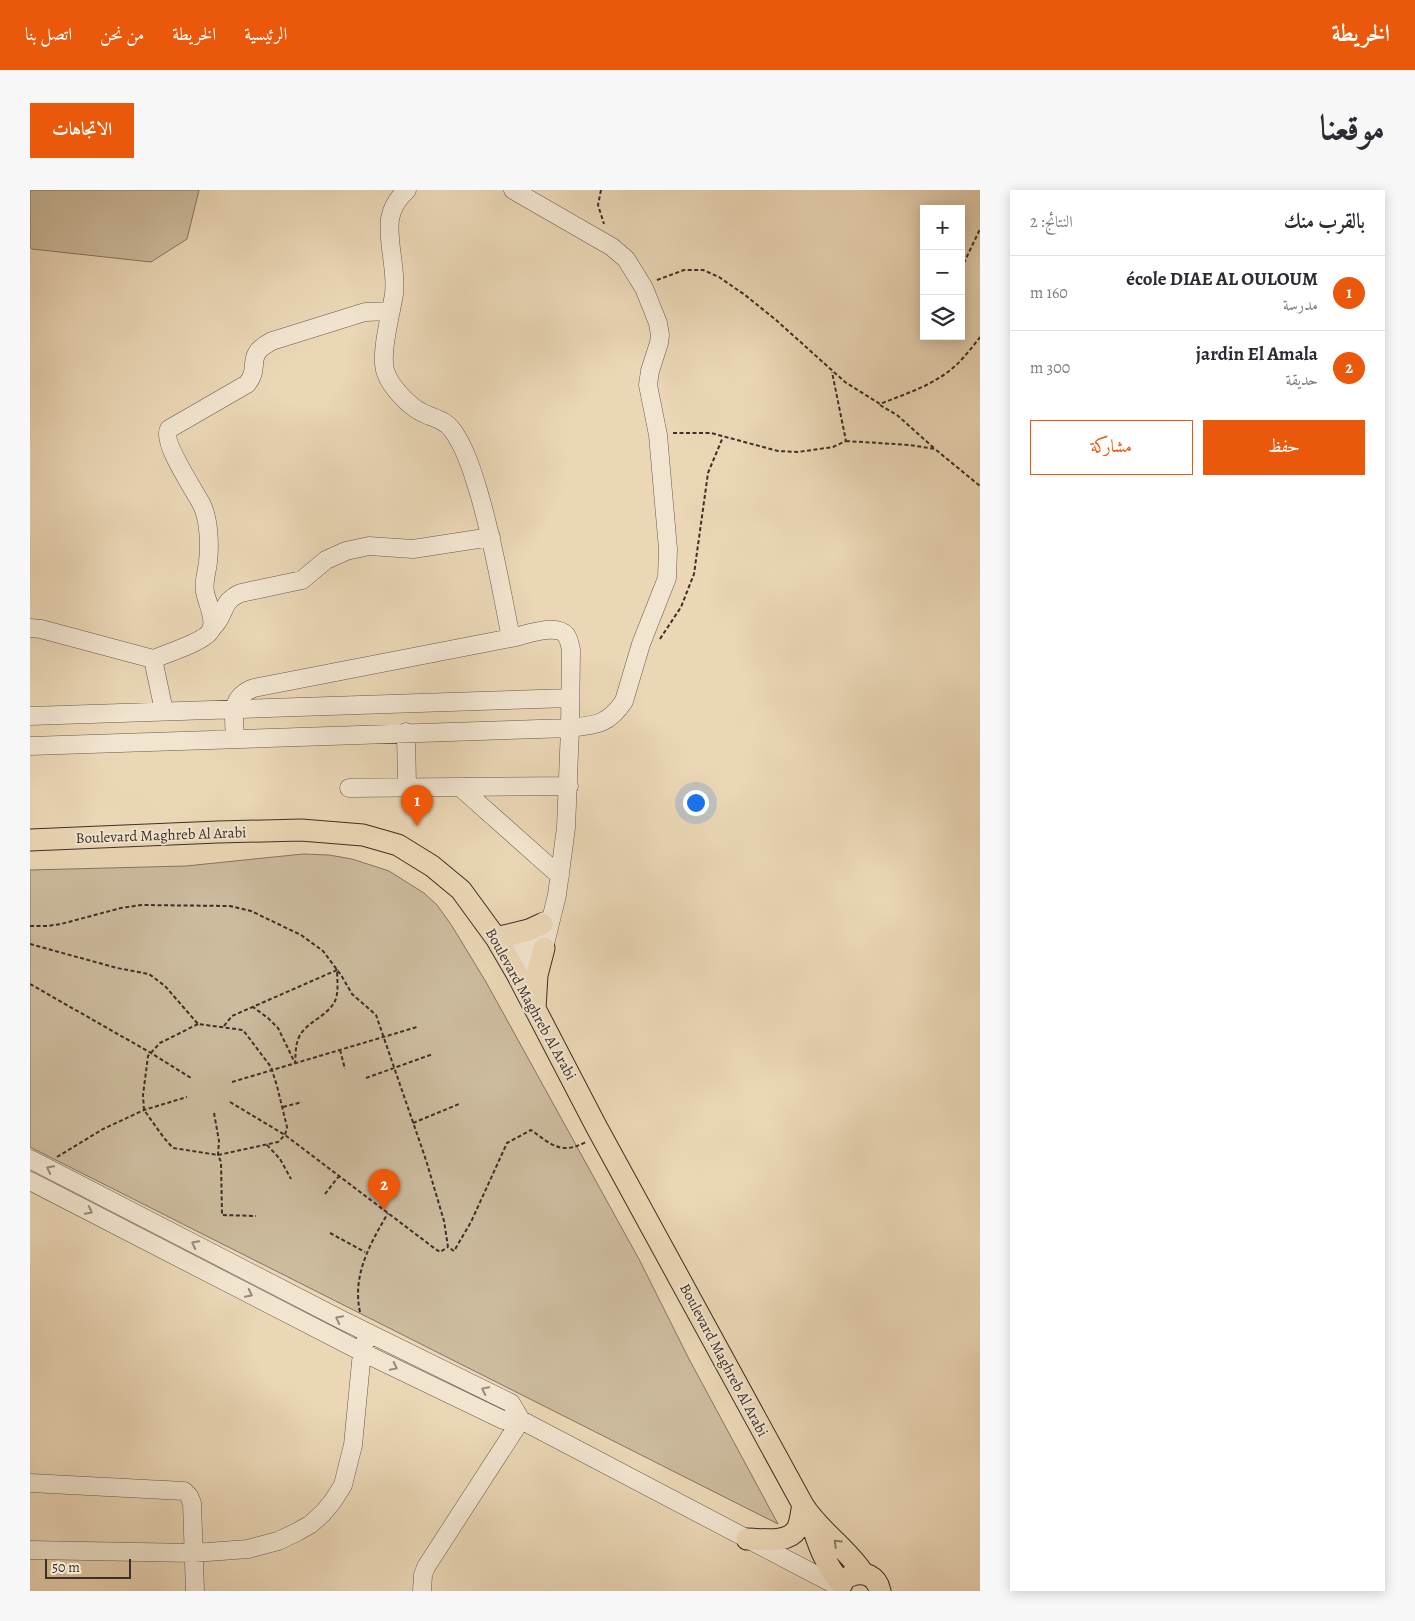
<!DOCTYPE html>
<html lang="ar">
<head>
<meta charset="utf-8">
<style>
	:root { --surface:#fff; --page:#f7f7f7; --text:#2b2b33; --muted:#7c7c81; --line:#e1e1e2; --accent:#ea580c }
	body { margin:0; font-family:Alegreya,Amiri,serif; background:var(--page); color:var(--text); direction:rtl }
	.controls { position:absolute; right:15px; top:15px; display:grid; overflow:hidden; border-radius:0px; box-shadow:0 2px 12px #0003 }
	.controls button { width:45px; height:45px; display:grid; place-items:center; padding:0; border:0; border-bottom:1px solid var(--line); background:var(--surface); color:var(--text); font:25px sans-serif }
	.scale { position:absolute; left:15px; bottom:12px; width:86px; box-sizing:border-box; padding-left:5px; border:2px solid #3b3028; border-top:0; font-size:14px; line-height:18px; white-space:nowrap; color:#3b3028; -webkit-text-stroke:4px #f2e5d0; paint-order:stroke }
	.you { position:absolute; left:665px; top:612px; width:18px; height:18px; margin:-12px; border:4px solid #fff; border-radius:50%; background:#1a73e8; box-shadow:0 0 0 8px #1a73e833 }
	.badge { display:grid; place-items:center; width:32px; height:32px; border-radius:50%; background:var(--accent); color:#fff; font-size:16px; font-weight:700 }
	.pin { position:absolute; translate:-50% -41px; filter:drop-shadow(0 1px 2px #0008) }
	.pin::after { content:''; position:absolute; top:26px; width:18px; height:15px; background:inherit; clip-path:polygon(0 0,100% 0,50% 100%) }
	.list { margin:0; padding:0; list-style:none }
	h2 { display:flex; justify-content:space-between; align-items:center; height:65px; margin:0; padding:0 20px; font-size:21px }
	h2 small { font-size:16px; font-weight:400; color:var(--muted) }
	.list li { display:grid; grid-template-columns:32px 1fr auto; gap:15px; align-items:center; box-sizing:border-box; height:75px; padding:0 20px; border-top:1px solid var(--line) }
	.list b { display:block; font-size:19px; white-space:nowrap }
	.list p { margin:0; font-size:16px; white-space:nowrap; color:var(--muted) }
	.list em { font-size:16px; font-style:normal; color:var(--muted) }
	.actions { display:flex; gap:10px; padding:15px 20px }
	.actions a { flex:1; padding:11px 0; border:1px solid var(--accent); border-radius:0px; text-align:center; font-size:18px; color:var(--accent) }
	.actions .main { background:var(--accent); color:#fff }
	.icon { flex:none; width:28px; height:28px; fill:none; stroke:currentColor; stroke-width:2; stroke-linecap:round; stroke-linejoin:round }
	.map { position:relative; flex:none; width:950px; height:1401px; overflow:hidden; direction:ltr; border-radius:0px }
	header { display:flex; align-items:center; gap:30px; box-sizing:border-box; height:70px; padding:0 25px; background:var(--accent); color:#fff }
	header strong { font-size:24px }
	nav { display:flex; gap:28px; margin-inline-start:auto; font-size:18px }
	.intro { display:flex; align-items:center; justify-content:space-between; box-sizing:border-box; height:120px; padding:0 30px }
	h1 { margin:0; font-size:35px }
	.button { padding:12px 22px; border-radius:0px; background:var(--accent); color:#fff; font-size:18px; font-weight:700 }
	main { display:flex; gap:30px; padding:0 30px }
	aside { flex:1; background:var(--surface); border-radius:0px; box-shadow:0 2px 12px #0003 }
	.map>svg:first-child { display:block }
	.green { fill:#cdbb9e; stroke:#847663 }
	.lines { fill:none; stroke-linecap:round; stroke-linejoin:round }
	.minor-casing { stroke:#675a4c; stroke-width:19 }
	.major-casing { stroke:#3b3028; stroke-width:23 }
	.path { stroke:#3b3028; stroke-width:2; stroke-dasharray:4 2.5; stroke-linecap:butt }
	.minor { stroke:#f2e5d0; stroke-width:18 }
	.major { stroke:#ebd7b6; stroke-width:21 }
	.oneway { stroke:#968a7c }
	.oneway2 { stroke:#8a7b68 }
	.labels { text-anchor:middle; stroke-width:4; stroke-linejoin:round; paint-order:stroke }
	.street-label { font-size:15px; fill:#3b3028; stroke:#f2e5d0 }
</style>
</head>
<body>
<header>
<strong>الخريطة</strong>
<nav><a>الرئيسية</a><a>الخريطة</a><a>من نحن</a><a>اتصل بنا</a></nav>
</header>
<div class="intro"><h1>موقعنا</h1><a class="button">الاتجاهات</a></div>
<main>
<aside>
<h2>بالقرب منك<small>النتائج: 2</small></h2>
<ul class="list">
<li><span class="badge">1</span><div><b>école DIAE AL OULOUM</b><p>مدرسة</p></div><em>160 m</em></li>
<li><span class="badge">2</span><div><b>jardin El Amala</b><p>حديقة</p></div><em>300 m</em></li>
</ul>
<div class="actions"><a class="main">حفظ</a><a>مشاركة</a></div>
</aside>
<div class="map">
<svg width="950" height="1401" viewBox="0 0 950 1401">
	<rect width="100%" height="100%" fill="#ebd7b6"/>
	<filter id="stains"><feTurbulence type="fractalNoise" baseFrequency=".004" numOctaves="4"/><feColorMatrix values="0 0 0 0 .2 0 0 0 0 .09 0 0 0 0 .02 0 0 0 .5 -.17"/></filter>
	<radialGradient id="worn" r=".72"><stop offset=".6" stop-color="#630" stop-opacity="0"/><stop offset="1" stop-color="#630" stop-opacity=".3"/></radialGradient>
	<!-- green -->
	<path class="green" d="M 0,0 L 169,0 L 157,49 L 121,72 L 2,59 L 0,57 Z
		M 273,664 L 299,665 L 322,669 L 359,681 L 394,703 L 407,715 L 422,736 L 456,792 L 610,1071 L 659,1169 L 748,1334 L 0,957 L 0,680 L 156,676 Z"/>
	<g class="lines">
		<!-- minor casing -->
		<g class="minor-casing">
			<path id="minor" d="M 377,0 C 368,8 362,16 360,29 C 357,54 367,79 364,104 C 361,124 349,166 356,183 C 360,196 379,216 391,222 C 402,228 415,229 423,241 C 435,258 442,280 448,300 C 463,349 471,399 481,448
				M 0,438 L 11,439 L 123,469 L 134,521
				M 181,439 C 197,426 189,412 211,403 L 272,390 L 296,370 L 316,361 L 339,356 L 383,359 L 461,347
				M 123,469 C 136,464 176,451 181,440 C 186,429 177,413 175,402 C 173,392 177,382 178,372 C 180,355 179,330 172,315 C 165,301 131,252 139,239 L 217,194 C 232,176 213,166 242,151 L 335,122 L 361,121
				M 0,526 L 540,508
				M 376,542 L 377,597
				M 205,548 C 204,526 199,507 224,498 L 481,448 C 495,445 526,433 536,445 C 539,449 540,455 541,460 L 540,538 L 536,638 L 527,705 L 514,758 L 487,784
				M 0,556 L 540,538 C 567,535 579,534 594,511 L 611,454 L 637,388 L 638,359 L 628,245 L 618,195 L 620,181 L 629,153 L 630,145 L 628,133 L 614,98 L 596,69 L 582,57 L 483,0
				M 319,598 L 539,596
				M 431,598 L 530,686
				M 478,770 L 501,750 L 514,731
				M 0,969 L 312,1130 L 481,1213 L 491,1230
				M 0,991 L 332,1162 L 473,1230 L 491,1230 L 811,1398
				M 0,1293 L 154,1301 L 159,1306 L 162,1313 L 165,1401
				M 0,1360 L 164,1363 L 218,1359 L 248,1351 L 267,1342 L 281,1334 L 293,1323 L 303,1311 L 313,1295 L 323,1255 L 332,1162 L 335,1152
				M 392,1401 L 393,1385 L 396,1377 L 491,1230"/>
		</g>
		<!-- major casing -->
		<g class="major-casing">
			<path id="major" d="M 0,650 L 188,642 L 271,640 L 333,645 L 368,655 L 402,676 L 431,700 L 466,748 L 487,784 L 566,936 L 773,1315 C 789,1341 816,1357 833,1383
				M 466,748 L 499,740 L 512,734
				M 505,819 L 507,785 L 514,758
				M 780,1327 C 787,1352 795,1375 812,1394
				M 717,1349 C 732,1349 758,1354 767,1339 C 771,1332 771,1322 773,1315
				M 820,1386 C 834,1380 847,1386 850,1401"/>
		</g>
		<!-- path -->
		<path class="path" d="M 571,0 L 568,15 L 574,34
			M 931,79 L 950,39
			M 627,90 L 654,80 L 673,80 L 689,87 L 715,105 L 746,130 L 815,192 L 850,214 C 880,202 911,193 933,168 C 939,161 945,154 950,147
			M 850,215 L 867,225 L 905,259
			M 643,243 L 681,243 L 748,261 L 768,262 L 803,257 L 816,251 L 802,182
			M 816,251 L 880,255 L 905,259 L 950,296
			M 630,449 L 651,417 L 664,384 L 678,283 L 693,247
			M 0,736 L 17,736 L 31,734 L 91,718 L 111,715 L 200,716 L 221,721 L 271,745 L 293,761 L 311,785 L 322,804 L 346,825 L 396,970 L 414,1031 L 418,1057 L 424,1061 L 441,1032 L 477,953 L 501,940 C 522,955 531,965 556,952
			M 0,754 L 87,778 L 119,784 L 135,796 L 168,834 L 213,840 L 241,877 L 247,896 L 257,937 L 255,945 L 248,952 L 188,965 L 143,958 L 134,948 L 114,920 L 113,905 L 118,866 L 130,853 L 168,834
			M 0,794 L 121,863 L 161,888
			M 194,836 L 202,826 L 307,780 C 307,788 309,803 305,811 C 297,827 277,831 269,847 C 265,856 266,863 265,873 L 248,838 L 238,828 L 223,817
			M 310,860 L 315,879
			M 336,888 L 403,864
			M 202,892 L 387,837
			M 200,912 L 255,945 L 404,1058 L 410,1062 L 418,1057
			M 253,917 L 272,912
			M 184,923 L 189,951 L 188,965 L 191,972 L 192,1025 L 226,1026
			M 383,933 L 429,914
			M 237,955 L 250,969 L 261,989
			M 27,967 L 73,939 L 114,920 L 157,907
			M 295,1004 L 309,986
			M 300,1043 L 335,1062
			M 330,1122 C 322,1085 340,1054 358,1023"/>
		<!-- minor -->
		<use href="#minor" class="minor"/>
		<!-- major -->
		<use href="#major" class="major"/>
	</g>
	<!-- one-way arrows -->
	<defs><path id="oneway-chevron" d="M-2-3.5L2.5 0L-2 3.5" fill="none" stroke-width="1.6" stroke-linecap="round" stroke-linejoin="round" transform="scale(1.25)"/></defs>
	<g class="oneway">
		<use href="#oneway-chevron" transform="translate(20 979) rotate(-153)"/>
		<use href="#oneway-chevron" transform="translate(59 1021) rotate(27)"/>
		<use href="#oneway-chevron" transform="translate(165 1054) rotate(-153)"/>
		<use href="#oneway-chevron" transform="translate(219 1104) rotate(27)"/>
		<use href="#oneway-chevron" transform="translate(309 1129) rotate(-153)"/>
		<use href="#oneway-chevron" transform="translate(364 1177) rotate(26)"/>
		<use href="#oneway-chevron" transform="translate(455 1200) rotate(-154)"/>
	</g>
	<use class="oneway2" href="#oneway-chevron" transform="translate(807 1353) rotate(-136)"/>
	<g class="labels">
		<!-- street labels -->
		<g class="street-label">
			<text transform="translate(131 645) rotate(-2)" y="5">Boulevard Maghreb Al Arabi</text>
			<text transform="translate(501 814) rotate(61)" y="5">Boulevard Maghreb Al Arabi</text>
			<text transform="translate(694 1170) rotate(62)" y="5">Boulevard Maghreb Al Arabi</text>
		</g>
	</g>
	<rect width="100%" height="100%" filter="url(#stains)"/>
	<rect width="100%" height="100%" fill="url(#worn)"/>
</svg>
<div class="controls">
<button>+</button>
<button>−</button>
<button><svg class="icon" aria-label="layers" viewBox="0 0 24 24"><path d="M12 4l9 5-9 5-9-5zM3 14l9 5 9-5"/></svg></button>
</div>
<div class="scale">50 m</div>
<div class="you"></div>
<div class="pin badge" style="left:387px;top:636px">1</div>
<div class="pin badge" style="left:354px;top:1020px">2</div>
</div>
</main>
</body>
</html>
